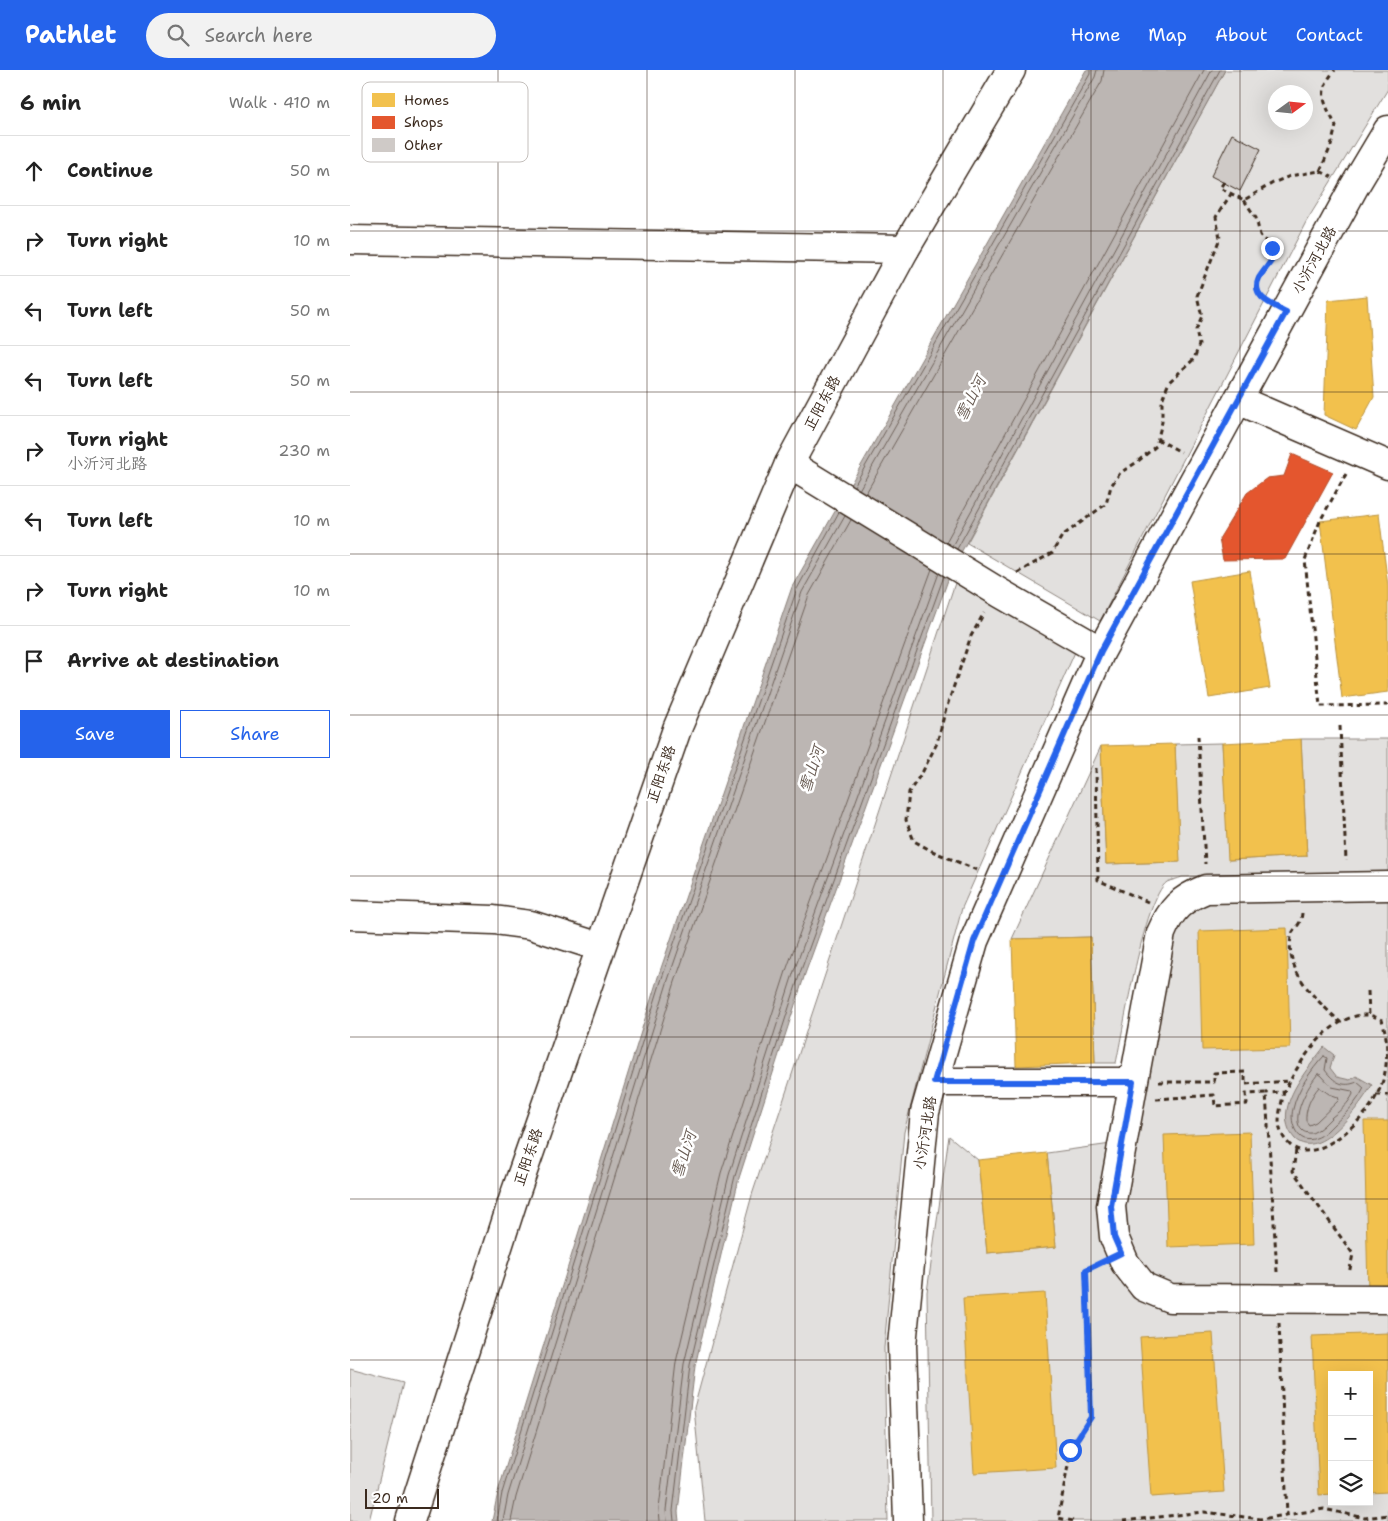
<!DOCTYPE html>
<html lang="en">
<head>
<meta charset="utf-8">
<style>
	:root { --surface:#fff; --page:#f2f2f2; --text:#222; --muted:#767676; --line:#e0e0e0; --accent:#2563eb }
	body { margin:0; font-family:"Shantell Sans","LXGW WenKai TC",sans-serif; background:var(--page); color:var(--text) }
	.controls { position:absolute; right:15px; bottom:15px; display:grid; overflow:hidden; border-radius:0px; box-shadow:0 5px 20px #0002 }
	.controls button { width:45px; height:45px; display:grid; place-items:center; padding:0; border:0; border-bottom:1px solid var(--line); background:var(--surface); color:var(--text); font:25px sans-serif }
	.compass { position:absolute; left:918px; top:15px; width:45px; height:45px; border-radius:50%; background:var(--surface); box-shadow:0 5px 20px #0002; rotate:75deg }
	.scale { position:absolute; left:15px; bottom:12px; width:74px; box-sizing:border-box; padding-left:5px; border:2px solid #3b2a1e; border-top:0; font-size:14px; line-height:18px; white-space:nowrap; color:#3b2a1e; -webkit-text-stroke:4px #fff; paint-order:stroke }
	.stop { position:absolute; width:15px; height:15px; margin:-11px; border:4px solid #2563eb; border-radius:50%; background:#fff }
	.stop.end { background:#2563eb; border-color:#fff; box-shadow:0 1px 5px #0008 }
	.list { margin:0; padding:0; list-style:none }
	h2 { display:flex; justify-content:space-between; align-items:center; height:65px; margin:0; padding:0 20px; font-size:21px }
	h2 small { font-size:16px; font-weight:400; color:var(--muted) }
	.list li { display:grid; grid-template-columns:32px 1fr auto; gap:15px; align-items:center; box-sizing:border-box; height:70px; padding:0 20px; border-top:1px solid var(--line) }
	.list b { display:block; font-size:19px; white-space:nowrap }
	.list p { margin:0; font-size:16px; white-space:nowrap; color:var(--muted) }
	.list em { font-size:16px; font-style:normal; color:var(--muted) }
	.actions { display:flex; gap:10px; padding:15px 20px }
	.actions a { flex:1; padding:11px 0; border:1px solid var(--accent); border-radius:0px; text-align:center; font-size:18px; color:var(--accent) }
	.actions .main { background:var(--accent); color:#fff }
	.icon { flex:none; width:28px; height:28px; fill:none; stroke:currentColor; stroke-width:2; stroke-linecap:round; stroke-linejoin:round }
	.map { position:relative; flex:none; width:1038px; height:1451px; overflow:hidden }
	header { display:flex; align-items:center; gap:30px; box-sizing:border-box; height:70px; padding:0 25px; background:var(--accent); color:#fff }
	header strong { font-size:24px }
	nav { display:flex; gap:28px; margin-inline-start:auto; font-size:18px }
	.search { width:350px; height:45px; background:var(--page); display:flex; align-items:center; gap:12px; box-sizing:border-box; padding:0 18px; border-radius:28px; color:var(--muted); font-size:19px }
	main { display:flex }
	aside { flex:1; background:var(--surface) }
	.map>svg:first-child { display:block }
	.green { fill:#e2e0de; stroke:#8e857e; fill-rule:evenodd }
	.water { fill:#bcb6b3; stroke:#887e77 }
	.homes { fill:#f2c14e; stroke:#bb9440 }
	.shops { fill:#e4572e; stroke:#b14a29 }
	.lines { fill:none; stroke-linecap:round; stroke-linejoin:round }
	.shore { stroke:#6f625a; stroke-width:1 }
	.building { fill:#cfcac7; stroke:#3b2a1e }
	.minor-casing { stroke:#3b2a1e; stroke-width:31 }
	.major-casing { stroke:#3b2a1e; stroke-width:31 }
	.path { stroke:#3b2a1e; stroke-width:3; stroke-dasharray:5 4; stroke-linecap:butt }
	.minor { stroke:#fff; stroke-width:28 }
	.major { stroke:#fff; stroke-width:28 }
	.route { stroke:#2563eb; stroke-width:6 }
	.grid { fill:none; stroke:#3b2a1e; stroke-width:1; stroke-opacity:0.55 }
	.labels { text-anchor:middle; stroke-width:5; stroke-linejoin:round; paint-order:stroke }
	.street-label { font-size:15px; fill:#3b2a1e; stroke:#fff }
	.water-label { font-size:16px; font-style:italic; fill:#685b52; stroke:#fff }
	.key { fill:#fff; stroke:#c4bfbc; stroke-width:1 }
	.key-label { font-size:14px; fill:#3b2a1e }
</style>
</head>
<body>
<header>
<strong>Pathlet</strong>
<div class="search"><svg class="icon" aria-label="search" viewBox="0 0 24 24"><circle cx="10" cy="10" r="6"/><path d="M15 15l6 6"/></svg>Search here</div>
<nav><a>Home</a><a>Map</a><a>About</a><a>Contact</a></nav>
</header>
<main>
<aside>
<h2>6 min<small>Walk · 410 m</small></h2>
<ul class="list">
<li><svg class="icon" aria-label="ahead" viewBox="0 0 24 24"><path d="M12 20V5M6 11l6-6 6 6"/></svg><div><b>Continue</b></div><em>50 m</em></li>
<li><svg class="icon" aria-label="right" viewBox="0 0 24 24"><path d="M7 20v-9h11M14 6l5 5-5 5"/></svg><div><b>Turn right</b></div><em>10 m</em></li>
<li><svg class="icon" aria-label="left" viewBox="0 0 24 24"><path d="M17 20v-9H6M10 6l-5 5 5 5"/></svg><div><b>Turn left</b></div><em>50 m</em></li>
<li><svg class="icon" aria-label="left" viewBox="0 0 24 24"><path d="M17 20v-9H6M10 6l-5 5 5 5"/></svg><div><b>Turn left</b></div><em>50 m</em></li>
<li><svg class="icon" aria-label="right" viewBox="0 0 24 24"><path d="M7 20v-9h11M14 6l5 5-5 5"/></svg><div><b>Turn right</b><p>小沂河北路</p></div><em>230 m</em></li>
<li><svg class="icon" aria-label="left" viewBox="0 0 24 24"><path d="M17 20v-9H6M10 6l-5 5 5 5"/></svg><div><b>Turn left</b></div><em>10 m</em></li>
<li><svg class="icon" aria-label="right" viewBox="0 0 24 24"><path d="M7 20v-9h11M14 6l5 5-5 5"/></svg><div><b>Turn right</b></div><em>10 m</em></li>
<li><svg class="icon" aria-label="arrive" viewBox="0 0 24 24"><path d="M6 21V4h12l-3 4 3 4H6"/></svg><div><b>Arrive at destination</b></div></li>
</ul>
<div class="actions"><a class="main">Save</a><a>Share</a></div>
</aside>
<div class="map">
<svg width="1038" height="1451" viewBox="0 0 1038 1451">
	<rect width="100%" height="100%" fill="#fff"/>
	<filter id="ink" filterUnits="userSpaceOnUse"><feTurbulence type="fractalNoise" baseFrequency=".02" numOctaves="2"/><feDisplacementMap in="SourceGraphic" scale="10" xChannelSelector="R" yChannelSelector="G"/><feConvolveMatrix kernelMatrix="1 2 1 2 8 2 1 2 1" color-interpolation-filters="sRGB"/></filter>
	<g filter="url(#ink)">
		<!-- green -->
		<path class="green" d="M 875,0 L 1038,0 L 1038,19 L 956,152 L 750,551 L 617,473 ZM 926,22 L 956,22 L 956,52 L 926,52 Z
			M 605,513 L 725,582 L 612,838 L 554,1062 L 534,1278 L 538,1451 L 355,1451 L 344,1338 L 402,1125 Z
			M 951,669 L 1038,669 L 1038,803 L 832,807 C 828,809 821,810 817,812 C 794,828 773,961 766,993 L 745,993 L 741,867 L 662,869 L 751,676 L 756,794 L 829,792 L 825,674 L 872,673 L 879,790 L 957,786 Z
			M 946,826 L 963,831 L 1038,828 L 1038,1220 L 826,1222 L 791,1198 L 776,1164 L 772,1131 L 827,851 L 856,831 Z
			M 599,1066 L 628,1090 L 637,1183 L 706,1177 L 697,1083 L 761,1074 L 759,1188 L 783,1228 L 819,1239 L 1038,1239 L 1038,1451 L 581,1451 L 577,1222 ZM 982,1305 L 1019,1305 L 1019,1432 L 982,1432 Z
			M 0,1299 L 53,1313 L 19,1451 L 0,1451 Z"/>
		<!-- water -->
		<path class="water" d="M 736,0 L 875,0 L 602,499 L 455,904 L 389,1108 L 345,1296 L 328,1442 L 329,1451 L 142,1451 L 148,1422 L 308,907 L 442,517 Z
			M 974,977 L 984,985 L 980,998 L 987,1007 L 1000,1010 L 1006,1006 L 1022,1015 C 1011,1034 970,1092 945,1069 C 938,1061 935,1051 937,1040 C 941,1017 960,996 974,977 Z"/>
		<!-- homes -->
		<path class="homes" d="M 1017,226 L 1024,327 L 1006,360 L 974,345 L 978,230 Z
			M 1029,444 L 1038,516 L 1038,622 L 992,628 L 970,451 Z
			M 900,501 L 920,618 L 859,628 L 840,511 Z
			M 951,669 L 957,786 L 878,790 L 872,673 Z
			M 825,674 L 830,792 L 756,794 L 751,676 Z
			M 937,858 L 940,978 L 852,980 L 849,861 Z
			M 741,867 L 745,993 L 666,996 L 662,869 Z
			M 1014,1051 L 1038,1051 L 1038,1220 L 1018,1221 Z
			M 900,1062 L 904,1174 L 818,1177 L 814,1065 Z
			M 697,1083 L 706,1177 L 637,1183 L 628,1090 Z
			M 695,1223 L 706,1398 L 624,1403 L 613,1228 Z
			M 863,1263 L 874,1422 L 801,1427 L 790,1267 Z
			M 1038,1263 L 1038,1422 L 1019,1423 L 1019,1305 L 982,1305 L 982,1424 L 969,1425 L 962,1266 Z"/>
		<!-- shops -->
		<path class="shops" d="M 942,384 L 983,402 L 935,489 L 873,490 L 869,469 L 897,423 L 917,408 L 934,406 Z"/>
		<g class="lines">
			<!-- shore -->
			<path class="shore" d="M 504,416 L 740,4 L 740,0
				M 509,420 L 745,7 L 747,0
				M 516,423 L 752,11 L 754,0
				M 596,472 L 854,0
				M 602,476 L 862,0
				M 607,479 L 870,0
				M 974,986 L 977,988 L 975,1000 C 984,1012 993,1018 1007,1012 L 1014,1018 C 1007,1032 996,1044 984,1054 C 979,1059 973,1066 966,1068 C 948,1076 939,1053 943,1039 C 947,1020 961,1000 974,986 Z
				M 968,1004 L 971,1005 L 982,1017 L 1002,1021 L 1003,1024 C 999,1033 990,1041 982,1047 C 977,1052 971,1059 964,1062 C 961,1064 956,1063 953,1061 C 938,1050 959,1014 968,1004 Z
				M 969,1017 L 979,1024 L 988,1027 L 989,1030 L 966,1052 L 959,1055 L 956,1051 C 955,1039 961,1026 969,1017 Z
				M 147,1451 L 152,1423 L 312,908 L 447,519 L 489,442
				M 153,1451 L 158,1425 L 318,910 L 452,522 L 495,446
				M 161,1451 L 166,1427 L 325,912 L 459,525 L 501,450
				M 310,1451 L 309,1439 L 326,1292 L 371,1103 L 437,898 L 582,499
				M 317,1451 L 316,1440 L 334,1294 L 379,1105 L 444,901 L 589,503
				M 324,1451 L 323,1441 L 340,1295 L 385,1106 L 450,903 L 594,506"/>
		</g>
		<!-- building -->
		<path class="building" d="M 882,64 L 911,79 L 890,121 L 861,106 Z"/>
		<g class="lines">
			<!-- minor casing -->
			<g class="minor-casing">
				<path id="minor" d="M 0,170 L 555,179
					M 888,330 L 1038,395
					M 439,394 L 650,523 L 751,581
					M 1038,816 L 856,819 C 831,829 821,839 811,863 L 761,1136 L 764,1167 L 775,1193 L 794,1217 L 820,1228 L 1038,1229
					M 0,845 L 144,850 L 181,855 L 250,877
					M 584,1012 L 783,1012
					M 558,1451 L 552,1275 L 575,1042 L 624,871 L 751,581 L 1004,117 L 1038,60"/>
			</g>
			<!-- major casing -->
			<g class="major-casing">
				<path id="major" d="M 60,1451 L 164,1127 L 327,659 L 439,394 L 555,179 L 661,0"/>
			</g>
			<!-- path -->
			<path class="path" d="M 970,101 L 981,76 L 986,56 C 974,32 966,23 985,0
				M 874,112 L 870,118 L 894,130 L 923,113 L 940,106 L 970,101 L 982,107
				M 894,130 L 906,148 L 910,165 L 922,178 L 923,188 L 908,209 L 907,219 L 913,230
				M 807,369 L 831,382
				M 996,404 L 970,451 L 955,490 L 970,636 L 1038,635
				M 667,503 L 702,483 L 712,466 L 756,434 L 761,416 L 770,403 L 787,392 L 806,376 L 812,352 L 812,330 L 819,312 L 844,289 L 849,275 L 846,260 L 852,246 L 847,226 L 870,168 L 866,147 L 881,124
				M 990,656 L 996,791
				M 848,666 L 855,794
				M 746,698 L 748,810 L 798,832
				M 627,800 L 582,781 L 564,771 L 556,750 L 559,722 L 573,701 L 587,673 L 595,642 L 621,566 L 634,543
				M 952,843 C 951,857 943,857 941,867 C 935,903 967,930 990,952
				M 1018,921 L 1019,945
				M 809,1012 L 864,1012 L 864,1003 L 895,1002 L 895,1014 L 940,1011 L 934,1022 L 916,1023
				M 934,1021 C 932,1033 927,1047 930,1059 C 932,1066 935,1070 940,1075 C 963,1095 1002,1059 1017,1041 C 1024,1032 1031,1018 1034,1007 C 1038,988 1038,968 1032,950 C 1028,948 1022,945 1017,945 C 983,944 954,984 940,1011
				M 1026,1025 L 1038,1025
				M 806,1029 L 864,1025 L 865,1036 L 897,1034 L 896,1024 L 916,1023 L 927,1202
				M 946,1080 L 943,1101 L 1003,1184 L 999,1204
				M 929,1253 L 937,1445
				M 723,1451 L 708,1448 L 721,1380 L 741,1347 L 736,1200 L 747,1195
				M 773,1451 L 854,1442 L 911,1449 L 974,1439 L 1015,1448 L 1038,1445"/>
			<!-- minor -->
			<use href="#minor" class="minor"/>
			<!-- major -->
			<use href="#major" class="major"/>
		</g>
	</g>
	<g class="lines" filter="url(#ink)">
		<!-- route -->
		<path class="route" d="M 720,1380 L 741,1347 L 736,1200 L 771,1183 L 764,1167 L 761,1136 L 783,1012 L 584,1012 L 624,871 L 751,581 L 936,242 C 923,235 900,227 909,208 C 913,201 919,195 923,188 L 922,178"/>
	</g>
	<!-- grid -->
	<path class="grid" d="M 148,0 L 148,1451M 297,0 L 297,1451M 445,0 L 445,1451M 593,0 L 593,1451M 741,0 L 741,1451M 890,0 L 890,1451M 0,161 L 1038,161M 0,322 L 1038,322M 0,484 L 1038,484M 0,645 L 1038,645M 0,806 L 1038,806M 0,967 L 1038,967M 0,1129 L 1038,1129M 0,1290 L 1038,1290"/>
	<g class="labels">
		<!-- street labels -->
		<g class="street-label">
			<text transform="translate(964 190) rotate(-61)" y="5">小沂河北路</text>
			<text transform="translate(472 333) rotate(-62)" y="5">正阳东路</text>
			<text transform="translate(311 704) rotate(-71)" y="5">正阳东路</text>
			<text transform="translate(575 1063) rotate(-81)" y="5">小沂河北路</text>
			<text transform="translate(178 1087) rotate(-71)" y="5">正阳东路</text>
		</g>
		<!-- water labels -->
		<g class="water-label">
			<text transform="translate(620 328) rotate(-63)" y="6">雪山河</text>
			<text transform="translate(461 699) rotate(-72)" y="6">雪山河</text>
			<text transform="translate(333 1084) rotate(-72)" y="6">雪山河</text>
		</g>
	</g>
	<!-- legend -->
	<rect x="12" y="12" width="166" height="80" rx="8" class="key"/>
	<rect x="22" y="23" width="23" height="14" fill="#f2c14e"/>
	<rect x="22" y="46" width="23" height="13" fill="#e4572e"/>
	<rect x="22" y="68" width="23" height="14" fill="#cfcac7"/>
	<g class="key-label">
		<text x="54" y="35">Homes</text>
		<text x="54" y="57">Shops</text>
		<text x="54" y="80">Other</text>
	</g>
</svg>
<div class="controls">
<button>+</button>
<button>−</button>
<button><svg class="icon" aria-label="layers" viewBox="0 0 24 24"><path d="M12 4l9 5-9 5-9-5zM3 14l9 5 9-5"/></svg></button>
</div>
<svg class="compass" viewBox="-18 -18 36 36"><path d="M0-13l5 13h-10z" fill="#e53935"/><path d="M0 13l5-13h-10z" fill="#767676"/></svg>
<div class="scale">20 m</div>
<div class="stop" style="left:720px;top:1380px"></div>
<div class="stop end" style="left:922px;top:178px"></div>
</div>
</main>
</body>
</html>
